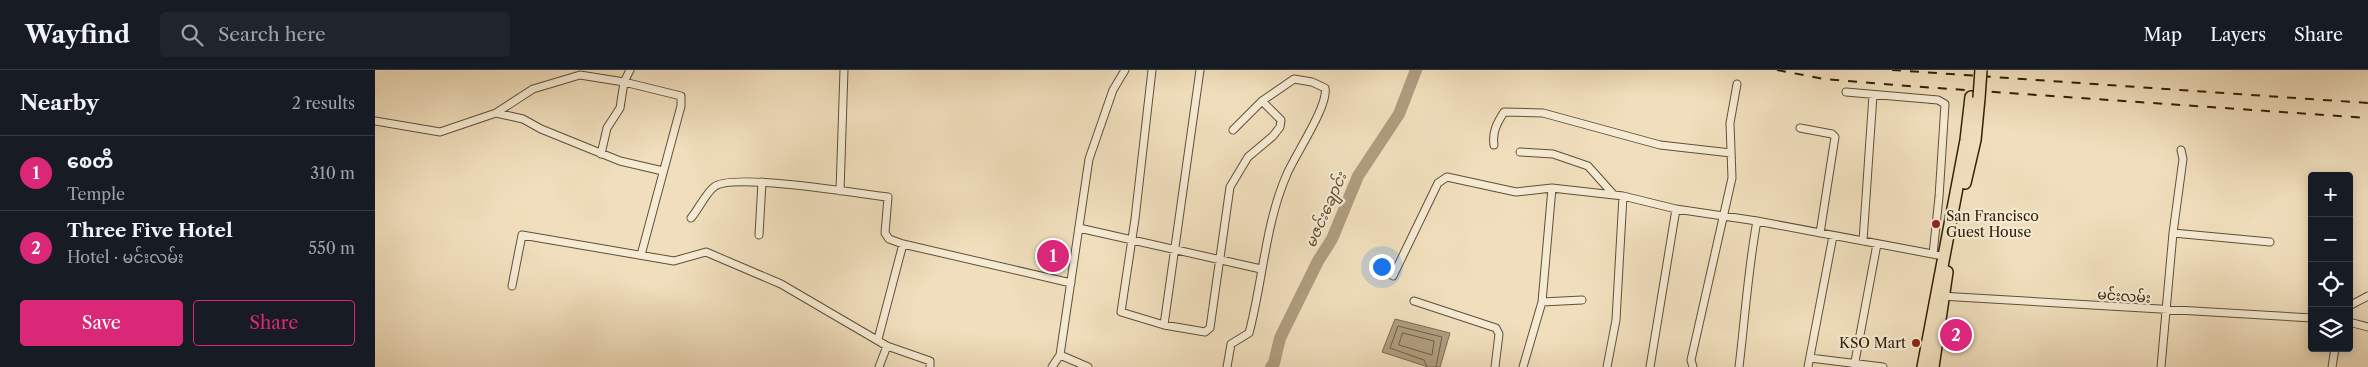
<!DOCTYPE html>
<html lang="en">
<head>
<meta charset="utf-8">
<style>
	:root { --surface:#171b24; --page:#20242c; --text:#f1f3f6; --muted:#9ea1a6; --line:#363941; --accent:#db2777 }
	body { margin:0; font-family:"Libre Caslon Text","Noto Sans Myanmar",serif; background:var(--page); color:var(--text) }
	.controls { position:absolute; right:15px; bottom:15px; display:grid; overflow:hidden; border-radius:5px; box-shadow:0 2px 12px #0003 }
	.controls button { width:45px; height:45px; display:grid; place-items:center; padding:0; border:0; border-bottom:1px solid var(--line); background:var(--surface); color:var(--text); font:25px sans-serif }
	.you { position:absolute; left:1006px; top:196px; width:18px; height:18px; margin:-12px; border:4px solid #fff; border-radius:50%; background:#1a73e8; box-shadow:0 0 0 8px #1a73e833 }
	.badge { display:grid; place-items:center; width:32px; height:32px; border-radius:50%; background:var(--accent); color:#fff; font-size:16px; font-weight:700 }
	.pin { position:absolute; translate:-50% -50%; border:2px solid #fff; box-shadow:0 1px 5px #0006 }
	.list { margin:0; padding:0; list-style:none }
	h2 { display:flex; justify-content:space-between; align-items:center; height:65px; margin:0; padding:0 20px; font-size:21px }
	h2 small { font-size:16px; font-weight:400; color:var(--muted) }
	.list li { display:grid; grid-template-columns:32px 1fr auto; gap:15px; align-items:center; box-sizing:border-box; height:75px; padding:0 20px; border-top:1px solid var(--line) }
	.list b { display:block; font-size:19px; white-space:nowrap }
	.list p { margin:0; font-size:16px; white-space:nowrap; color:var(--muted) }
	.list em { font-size:16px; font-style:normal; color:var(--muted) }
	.actions { display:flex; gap:10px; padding:15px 20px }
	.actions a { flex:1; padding:11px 0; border:1px solid var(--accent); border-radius:5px; text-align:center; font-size:18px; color:var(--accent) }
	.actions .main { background:var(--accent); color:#fff }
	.icon { flex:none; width:28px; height:28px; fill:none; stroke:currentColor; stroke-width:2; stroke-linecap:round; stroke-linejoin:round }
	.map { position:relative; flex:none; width:1993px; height:297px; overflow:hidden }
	header { display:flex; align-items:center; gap:30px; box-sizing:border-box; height:70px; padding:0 25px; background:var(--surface); border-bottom:1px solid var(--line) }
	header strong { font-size:24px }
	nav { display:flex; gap:28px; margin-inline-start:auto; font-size:18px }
	.search { width:350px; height:45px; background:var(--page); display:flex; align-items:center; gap:12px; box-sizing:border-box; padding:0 18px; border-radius:5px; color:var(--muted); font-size:19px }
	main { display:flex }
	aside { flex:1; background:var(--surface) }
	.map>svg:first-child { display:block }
	.water { fill:#ae9d7f; stroke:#7b6b50 }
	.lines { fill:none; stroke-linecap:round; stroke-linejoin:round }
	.shore { stroke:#6e5e44; stroke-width:1 }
	.river { stroke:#ae9d7f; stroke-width:12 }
	.minor-casing { stroke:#5f5036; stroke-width:9 }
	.trunk-casing { stroke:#2f2009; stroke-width:14 }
	.minor { stroke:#f5ead3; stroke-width:7 }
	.trunk { stroke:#f0debc; stroke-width:11 }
	.rail { stroke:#2f2009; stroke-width:2; stroke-dasharray:9 9; stroke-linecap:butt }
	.trunk-bridge-casing { stroke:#2f2009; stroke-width:14; stroke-linecap:butt }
	.trunk-bridge { stroke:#f0debc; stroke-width:11 }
	.poi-dot { fill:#8f2418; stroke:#f5ead3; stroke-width:2 }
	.labels { text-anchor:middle; stroke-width:4.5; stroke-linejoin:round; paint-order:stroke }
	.poi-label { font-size:14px; fill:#2f2009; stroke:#f5ead3; text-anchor:start }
	.street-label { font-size:14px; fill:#2f2009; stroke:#f5ead3 }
	.water-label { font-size:15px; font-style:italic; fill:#5b4c32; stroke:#f5ead3 }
</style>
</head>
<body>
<header>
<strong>Wayfind</strong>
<div class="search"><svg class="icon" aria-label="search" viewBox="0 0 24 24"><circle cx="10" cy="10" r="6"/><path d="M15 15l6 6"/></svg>Search here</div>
<nav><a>Map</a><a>Layers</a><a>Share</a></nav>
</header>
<main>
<aside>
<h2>Nearby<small>2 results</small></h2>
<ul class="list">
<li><span class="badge">1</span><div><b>စေတီ</b><p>Temple</p></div><em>310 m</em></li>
<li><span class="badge">2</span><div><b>Three Five Hotel</b><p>Hotel · မင်းလမ်း</p></div><em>550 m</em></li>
</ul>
<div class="actions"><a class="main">Save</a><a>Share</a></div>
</aside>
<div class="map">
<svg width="1993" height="297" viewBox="0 0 1993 297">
	<rect width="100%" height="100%" fill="#f0debc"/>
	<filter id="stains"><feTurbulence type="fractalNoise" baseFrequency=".004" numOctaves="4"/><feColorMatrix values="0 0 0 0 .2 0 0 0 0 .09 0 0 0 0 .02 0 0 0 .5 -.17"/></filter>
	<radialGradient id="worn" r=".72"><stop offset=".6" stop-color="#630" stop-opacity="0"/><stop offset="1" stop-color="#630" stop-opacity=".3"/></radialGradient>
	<!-- water -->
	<path class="water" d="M 1020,249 L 1075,263 L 1065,297 L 1053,297 L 1007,282 Z"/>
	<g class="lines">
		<!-- shore -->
		<path class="shore" d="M 1028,263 L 1059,271 L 1057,285 L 1024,275 Z
			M 1052,297 L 1049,290 L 1015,278 L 1023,256 L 1067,267 L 1061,297"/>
		<!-- river -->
		<path class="river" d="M 896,297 L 899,293 L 905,268 L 943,191 L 957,169 L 983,106 L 1024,44 L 1041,0"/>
		<!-- minor casing -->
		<g class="minor-casing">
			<path id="minor" d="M 777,0 L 760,149 L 746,242 L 789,255 L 830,262 L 835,258 L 855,117 L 873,87 L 898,66 L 905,57 L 906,50 L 887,31
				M 1471,22 L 1563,30 L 1570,34 L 1564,127 L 1558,184
				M 121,43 L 148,49 L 166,59 L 245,91 L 288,101
				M 0,51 L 65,62 L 121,43 L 158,19 L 205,5 L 249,12 L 306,26 L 306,36 L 266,185
				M 1425,58 L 1457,64 L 1460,67 L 1445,163
				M 1119,75 C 1117,62 1122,53 1129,42 L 1168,43 L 1285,75 L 1356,83
				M 1145,82 L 1178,84 L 1213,96 L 1239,125
				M 226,84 L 232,58 L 245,38 L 249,12 L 255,0
				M 465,121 L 469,0
				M 316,148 C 323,140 331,123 339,117 C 356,102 485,124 513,127 L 510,163 L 514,169 L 528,174
				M 704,158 L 886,199
				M 1798,163 L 1895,172
				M 384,165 L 387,112
				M 1488,171 L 1498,25
				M 1018,206 L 1063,113 L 1072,107 L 1141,122 L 1177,118 L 1248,126 L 1301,139 L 1382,151 L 1568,186
				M 137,216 L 147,165 L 299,191 L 331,182 L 406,214 L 512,276 L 555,291 L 555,297
				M 1565,226 L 1937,248
				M 1039,231 L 1121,258 L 1124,264 L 1120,297
				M 1167,232 L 1207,230
				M 1974,236 L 1993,226
				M 1974,252 L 1993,257
				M 789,255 L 825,0
				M 503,269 L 528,174 L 696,213
				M 1435,288 L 1508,297
				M 504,297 L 512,276
				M 677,297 L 685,285
				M 713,297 L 685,285 L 714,89 L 738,20 L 750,0
				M 852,297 L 856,274 L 874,263 C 888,211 890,154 912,104 C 920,85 954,35 950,18 L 937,12 L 919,9 L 887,31 L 858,60
				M 1148,297 L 1167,232 L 1177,118
				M 1232,297 L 1241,250 L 1248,126
				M 1275,297 L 1301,139
				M 1318,297 L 1316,290 L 1357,108 L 1355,53 L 1362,14
				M 1364,297 C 1370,248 1373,199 1382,151
				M 1433,297 L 1458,166
				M 1479,297 L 1502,174
				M 1786,297 L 1798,163 L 1808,89 L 1806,80
				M 1957,297 L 1960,278"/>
		</g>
		<!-- trunk casing -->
		<g class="trunk-casing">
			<path id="trunk" d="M 1590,113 L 1600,70 L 1604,28
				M 1548,297 L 1591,70 L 1596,27
				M 1558,297 L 1572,202"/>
		</g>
		<!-- minor -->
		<use href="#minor" class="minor"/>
		<!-- trunk -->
		<use href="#trunk" class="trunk"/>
		<!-- rail -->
		<path class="rail" d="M 1402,0 L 1449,9 L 1533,16 L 1993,48
			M 1517,0 L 1993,33"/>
		<!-- trunk-bridge casing -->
		<g class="trunk-bridge-casing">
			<path id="trunk-bridge" d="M 1604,28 L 1606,0"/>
		</g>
		<!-- trunk-bridge -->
		<use href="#trunk-bridge" class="trunk-bridge"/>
	</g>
	<!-- markers -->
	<g class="poi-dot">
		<circle cx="1561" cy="154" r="5"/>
		<circle cx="1541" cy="273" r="5"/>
	</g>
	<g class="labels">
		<!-- poi labels -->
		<g class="poi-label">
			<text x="1571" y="151">San Francisco<tspan x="1571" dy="16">Guest House</tspan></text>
			<text x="1531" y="278" text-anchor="end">KSO Mart</text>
		</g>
		<!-- street labels -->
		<g class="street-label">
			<text transform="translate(1749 226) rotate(4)" y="5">မင်းလမ်း</text>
		</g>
		<!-- water labels -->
		<g class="water-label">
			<text transform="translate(951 140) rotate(-66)" y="5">မဇင်းချောင်း</text>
		</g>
	</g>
	<rect width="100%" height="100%" filter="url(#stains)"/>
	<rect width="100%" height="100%" fill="url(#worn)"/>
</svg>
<div class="controls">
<button>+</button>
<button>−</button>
<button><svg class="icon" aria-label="locate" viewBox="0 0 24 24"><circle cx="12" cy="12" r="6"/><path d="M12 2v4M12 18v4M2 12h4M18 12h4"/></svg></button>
<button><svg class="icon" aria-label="layers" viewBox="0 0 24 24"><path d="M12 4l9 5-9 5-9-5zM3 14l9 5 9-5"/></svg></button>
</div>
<div class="you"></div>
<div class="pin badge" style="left:678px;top:186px">1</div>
<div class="pin badge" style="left:1581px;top:265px">2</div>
</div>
</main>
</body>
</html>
